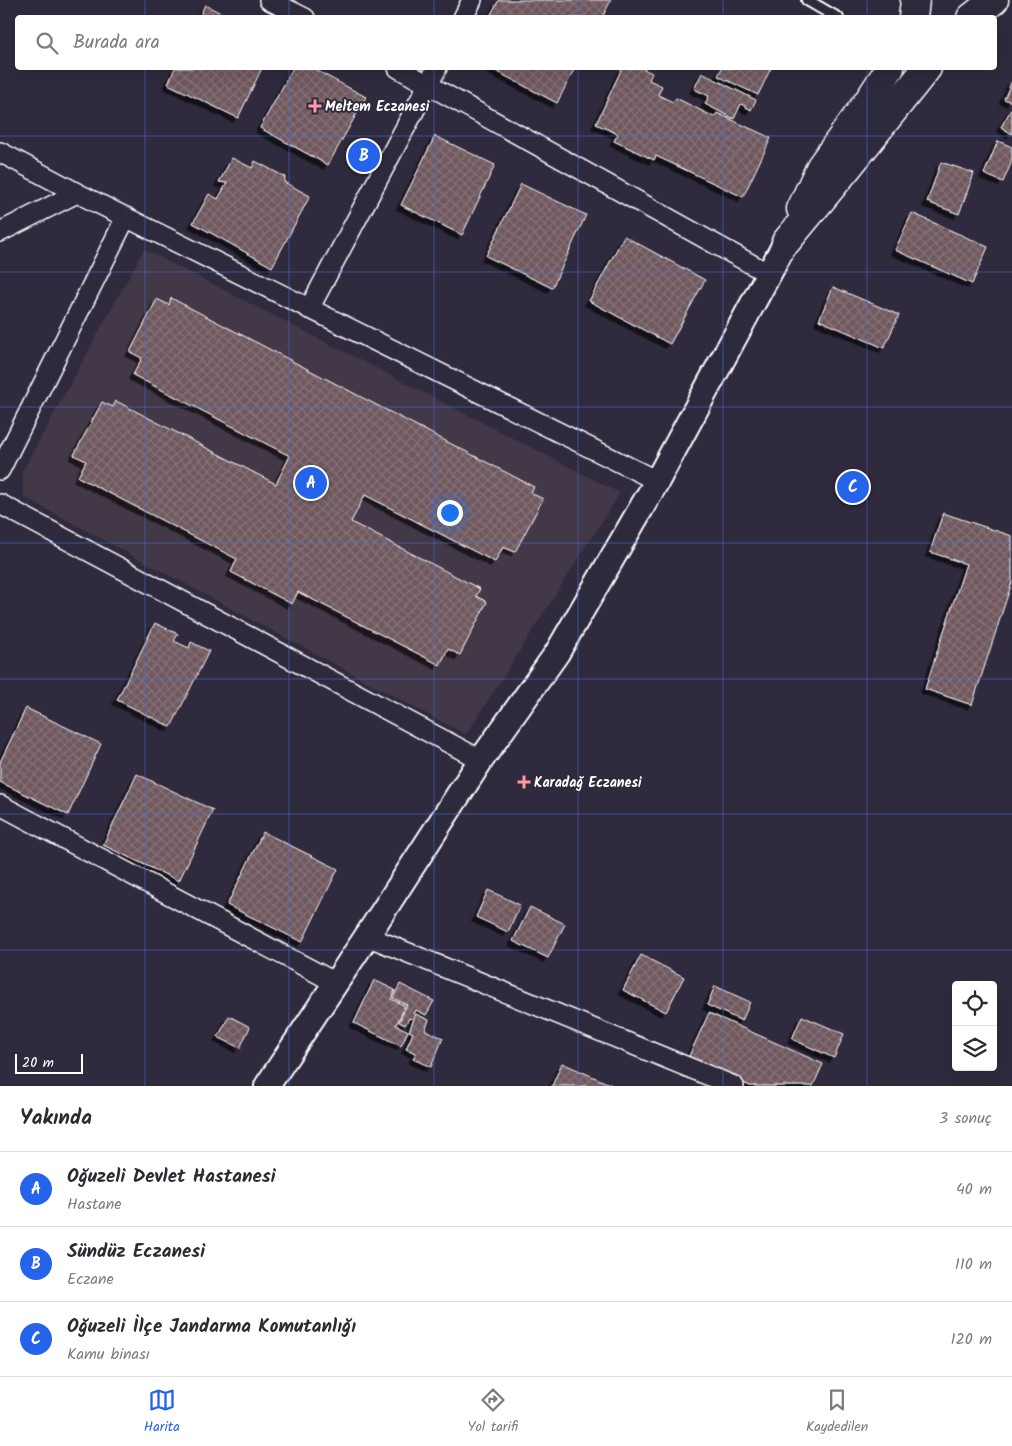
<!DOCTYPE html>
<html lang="tr">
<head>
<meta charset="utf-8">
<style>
	:root { --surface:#fff; --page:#f2f2f3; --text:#2b2b33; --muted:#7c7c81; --line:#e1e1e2; --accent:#2563eb }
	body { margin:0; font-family:Kalam,sans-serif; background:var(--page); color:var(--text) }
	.controls { position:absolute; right:15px; bottom:15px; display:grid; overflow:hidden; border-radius:5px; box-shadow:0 5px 20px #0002 }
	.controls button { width:45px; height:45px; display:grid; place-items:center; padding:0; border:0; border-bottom:1px solid var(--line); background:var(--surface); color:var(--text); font:25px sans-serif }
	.scale { position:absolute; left:15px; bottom:12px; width:68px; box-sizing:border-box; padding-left:5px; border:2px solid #fff; border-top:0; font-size:14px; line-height:18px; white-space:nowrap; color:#fff; -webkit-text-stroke:4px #2f2a3d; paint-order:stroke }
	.you { position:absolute; left:449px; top:512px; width:18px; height:18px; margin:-12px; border:4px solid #fff; border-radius:50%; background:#1a73e8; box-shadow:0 0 0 8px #1a73e833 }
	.badge { display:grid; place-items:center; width:32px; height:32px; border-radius:50%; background:var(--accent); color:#fff; font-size:16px; font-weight:700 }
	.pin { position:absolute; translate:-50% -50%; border:2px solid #fff; box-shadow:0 1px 5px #0006 }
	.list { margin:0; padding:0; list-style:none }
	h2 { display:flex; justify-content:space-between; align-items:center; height:65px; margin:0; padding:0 20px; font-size:21px }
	h2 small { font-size:16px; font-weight:400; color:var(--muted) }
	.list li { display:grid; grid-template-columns:32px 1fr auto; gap:15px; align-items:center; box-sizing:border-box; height:75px; padding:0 20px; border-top:1px solid var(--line) }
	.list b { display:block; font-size:19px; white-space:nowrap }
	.list p { margin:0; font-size:16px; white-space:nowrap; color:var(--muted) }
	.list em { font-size:16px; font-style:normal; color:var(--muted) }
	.icon { flex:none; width:28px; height:28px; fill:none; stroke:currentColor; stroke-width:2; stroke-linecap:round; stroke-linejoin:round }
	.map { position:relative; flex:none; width:1012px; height:1086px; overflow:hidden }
	.search { position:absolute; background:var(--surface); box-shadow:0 5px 20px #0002; left:15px; right:15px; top:15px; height:55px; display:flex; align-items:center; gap:12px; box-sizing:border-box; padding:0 18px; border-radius:5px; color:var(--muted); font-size:19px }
	.sheet { height:290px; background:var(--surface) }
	nav { display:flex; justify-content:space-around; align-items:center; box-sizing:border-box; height:70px; border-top:1px solid var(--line); background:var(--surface); font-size:14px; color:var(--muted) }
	nav a { display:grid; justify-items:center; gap:2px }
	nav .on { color:var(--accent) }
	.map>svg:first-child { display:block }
	.built { fill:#423847 }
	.building { fill:url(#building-cross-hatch); stroke:#fff; filter:url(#shadow) }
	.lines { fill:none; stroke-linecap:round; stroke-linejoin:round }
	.service-casing { stroke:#fff; stroke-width:14 }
	.minor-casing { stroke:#fff; stroke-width:22 }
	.tertiary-casing { stroke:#fff; stroke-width:28 }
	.trunk-casing { stroke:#fff; stroke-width:31 }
	.service { stroke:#2f2a3d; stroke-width:10 }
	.minor { stroke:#2f2a3d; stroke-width:19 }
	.tertiary { stroke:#2f2a3d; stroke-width:24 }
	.trunk { stroke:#2f2a3d; stroke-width:28 }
	.grid { fill:none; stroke:#4a71e0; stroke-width:1; stroke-opacity:0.55 }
	.poi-dot { fill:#ff9aa2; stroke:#2f2a3d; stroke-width:2 }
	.labels { text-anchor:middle; stroke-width:4; stroke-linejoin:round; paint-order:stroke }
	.poi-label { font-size:14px; font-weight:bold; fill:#fff; stroke:#2f2a3d; text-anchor:start }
</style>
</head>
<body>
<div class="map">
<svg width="1012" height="1086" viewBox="0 0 1012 1086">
	<defs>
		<pattern id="building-cross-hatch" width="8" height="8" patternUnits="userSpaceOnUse" patternTransform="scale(1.25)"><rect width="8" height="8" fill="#6f595e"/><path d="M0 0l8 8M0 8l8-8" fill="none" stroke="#857276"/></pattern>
		<filter id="shadow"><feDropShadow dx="-4.5" dy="4.5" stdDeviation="0" flood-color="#0009"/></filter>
	</defs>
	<rect width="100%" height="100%" fill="#2f2a3d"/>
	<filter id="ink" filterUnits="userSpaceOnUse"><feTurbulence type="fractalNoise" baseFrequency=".02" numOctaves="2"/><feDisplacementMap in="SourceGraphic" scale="10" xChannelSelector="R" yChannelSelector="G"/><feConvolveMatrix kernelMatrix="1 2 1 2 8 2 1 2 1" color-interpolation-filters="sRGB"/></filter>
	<g filter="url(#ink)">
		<!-- built -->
		<path class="built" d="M 144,249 L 620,493 L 466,735 L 24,497 L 22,472 Z"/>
		<!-- building -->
		<path class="building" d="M 499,0 L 611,0 L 602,18 L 496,18 L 496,17 L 491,14 Z
			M 205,5 L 231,18 L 199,18 Z
			M 175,68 L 262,68 L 238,118 L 168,84 Z
			M 293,68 L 312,68 L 366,97 L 328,165 L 260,128 Z
			M 490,68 L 575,68 L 557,103 Z
			M 622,68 L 641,68 L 652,73 L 649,80 L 662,86 L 658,95 L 673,102 L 676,98 L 714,117 L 717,113 L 771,138 L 743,197 L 656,156 L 654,160 L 614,141 L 618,134 L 596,124 Z
			M 722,68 L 771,68 L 758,95 L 718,76 Z
			M 702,73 L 756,100 L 751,110 L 741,104 L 734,119 L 705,104 L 709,96 L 694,89 Z
			M 1012,81 L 1012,102 L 1004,99 Z
			M 1012,108 L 1012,134 L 1001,127 Z
			M 435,136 L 495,165 L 462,235 L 401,205 Z
			M 998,141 L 1012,147 L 1012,161 L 1003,182 L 984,174 Z
			M 232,158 L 252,168 L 255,161 L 285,177 L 284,182 L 310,196 L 272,267 L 193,223 L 209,194 L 218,199 L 227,183 L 219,182 Z
			M 941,162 L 974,173 L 959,214 L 927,202 Z
			M 521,184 L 586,215 L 552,288 L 486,256 Z
			M 912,213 L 988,247 L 972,284 L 895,250 Z
			M 624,236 L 705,280 L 670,344 L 589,301 Z
			M 833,287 L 899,315 L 884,348 L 819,320 Z
			M 171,298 L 534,487 L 531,493 L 543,499 L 515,552 L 503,547 L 495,562 L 365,495 L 351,522 L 480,589 L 476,596 L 487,602 L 460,655 L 448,649 L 440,665 L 298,592 L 292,604 L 231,572 L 237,559 L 78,477 L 86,461 L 74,455 L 102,402 L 113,407 L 116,401 L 276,484 L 290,456 L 133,375 L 142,358 L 130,352 L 157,299 L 169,305 Z
			M 943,513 L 1012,536 L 1012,582 L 972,705 L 925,689 L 966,564 L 930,552 Z
			M 155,623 L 178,634 L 174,641 L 189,648 L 191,642 L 209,651 L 171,727 L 117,700 Z
			M 26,708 L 101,744 L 68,815 L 0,782 L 0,762 Z
			M 137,774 L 213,810 L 179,881 L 103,845 Z
			M 263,832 L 338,869 L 302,942 L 227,905 Z
			M 488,890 L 520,905 L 508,932 L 476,917 Z
			M 530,907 L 565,924 L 548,958 L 513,941 Z
			M 641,955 L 684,977 L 666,1012 L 623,990 Z
			M 374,980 L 395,990 L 391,999 L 405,1006 L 396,1025 L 408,1031 L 401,1046 L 354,1023 Z
			M 400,984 L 434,1001 L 426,1015 L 416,1010 L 412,1019 L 409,1018 L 405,1025 L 399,1022 L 407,1005 L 393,998 Z
			M 715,986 L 750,1002 L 742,1021 L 707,1005 Z
			M 709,1013 L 823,1064 L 813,1086 L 750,1086 L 688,1058 Z
			M 416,1014 L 429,1020 L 425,1030 L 443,1038 L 431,1067 L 413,1059 L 416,1053 L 406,1049 L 413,1033 L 409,1031 Z
			M 229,1016 L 250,1027 L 240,1048 L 218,1037 Z
			M 802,1016 L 844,1034 L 834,1058 L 792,1039 Z
			M 562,1063 L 614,1086 L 552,1086 Z"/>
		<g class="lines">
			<!-- service casing -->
			<g class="service-casing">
				<path id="service" d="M 807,0 L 838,18"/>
			</g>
			<!-- minor casing -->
			<g class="minor-casing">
				<path id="minor" d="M 269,0 L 305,18
					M 463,18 L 472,0
					M 398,68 L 769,274
					M 0,152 L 77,193 L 657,481
					M 0,232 L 77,193
					M 309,309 L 437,68
					M 0,470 L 126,217
					M 0,504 L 481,760
					M 0,805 L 336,983
					M 367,936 L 734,1086"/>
			</g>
			<!-- tertiary casing -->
			<g class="tertiary-casing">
				<path id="tertiary" d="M 267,1086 L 367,936 L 481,760 L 557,653 L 657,481 L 786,242"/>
			</g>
			<!-- trunk casing -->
			<g class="trunk-casing">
				<path id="trunk" d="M 913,18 L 915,0
					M 971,18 L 994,0
					M 801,209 L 821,166 L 869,100 L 890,68
					M 786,242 L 848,167 L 927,68"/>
			</g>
			<!-- service -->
			<use href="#service" class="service"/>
			<!-- minor -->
			<use href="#minor" class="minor"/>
			<!-- tertiary -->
			<use href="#tertiary" class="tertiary"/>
			<!-- trunk -->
			<use href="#trunk" class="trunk"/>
		</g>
	</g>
	<!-- grid -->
	<path class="grid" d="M 145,0 L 145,18M 289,0 L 289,18M 434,0 L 434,18M 578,0 L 578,18M 723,0 L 723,18M 867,0 L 867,18M 145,68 L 145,1086M 289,68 L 289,1086M 434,68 L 434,1086M 578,68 L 578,1086M 723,68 L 723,1086M 867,68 L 867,1086M 0,136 L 1012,136M 0,272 L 1012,272M 0,407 L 1012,407M 0,543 L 1012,543M 0,679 L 1012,679M 0,814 L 1012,814M 0,950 L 1012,950"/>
	<!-- markers -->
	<g class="poi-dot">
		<path d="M312.5 98.5h5v5h5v5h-5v5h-5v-5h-5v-5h5z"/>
		<path d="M521.5 774.5h5v5h5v5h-5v5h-5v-5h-5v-5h5z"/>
	</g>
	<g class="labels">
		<!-- poi labels -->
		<g class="poi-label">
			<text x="325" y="111">Meltem Eczanesi</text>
			<text x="534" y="787">Karadağ Eczanesi</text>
		</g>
	</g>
</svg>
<div class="controls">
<button><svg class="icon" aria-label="locate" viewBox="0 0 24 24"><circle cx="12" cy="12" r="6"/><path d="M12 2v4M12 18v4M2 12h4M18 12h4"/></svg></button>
<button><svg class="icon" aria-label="layers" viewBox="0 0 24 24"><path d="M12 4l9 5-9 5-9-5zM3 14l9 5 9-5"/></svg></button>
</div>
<div class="scale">20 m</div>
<div class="you"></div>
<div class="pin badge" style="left:311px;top:483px">A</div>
<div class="pin badge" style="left:364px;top:156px">B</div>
<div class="pin badge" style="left:853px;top:487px">C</div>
<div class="search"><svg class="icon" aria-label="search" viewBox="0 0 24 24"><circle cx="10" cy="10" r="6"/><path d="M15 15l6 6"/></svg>Burada ara</div>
</div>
<section class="sheet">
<h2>Yakında<small>3 sonuç</small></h2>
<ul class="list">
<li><span class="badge">A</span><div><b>Oğuzeli Devlet Hastanesi</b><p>Hastane</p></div><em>40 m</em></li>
<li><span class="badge">B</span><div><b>Sündüz Eczanesi</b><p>Eczane</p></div><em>110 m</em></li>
<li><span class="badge">C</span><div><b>Oğuzeli İlçe Jandarma Komutanlığı</b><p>Kamu binası</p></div><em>120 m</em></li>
</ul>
</section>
<nav>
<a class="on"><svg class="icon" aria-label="map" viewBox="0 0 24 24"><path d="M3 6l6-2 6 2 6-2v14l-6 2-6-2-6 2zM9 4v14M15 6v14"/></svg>Harita</a>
<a><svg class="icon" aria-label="directions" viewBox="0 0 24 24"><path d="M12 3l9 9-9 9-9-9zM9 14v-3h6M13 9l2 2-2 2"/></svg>Yol tarifi</a>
<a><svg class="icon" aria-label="saved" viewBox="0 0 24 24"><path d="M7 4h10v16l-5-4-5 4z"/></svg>Kaydedilen</a>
</nav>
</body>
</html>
